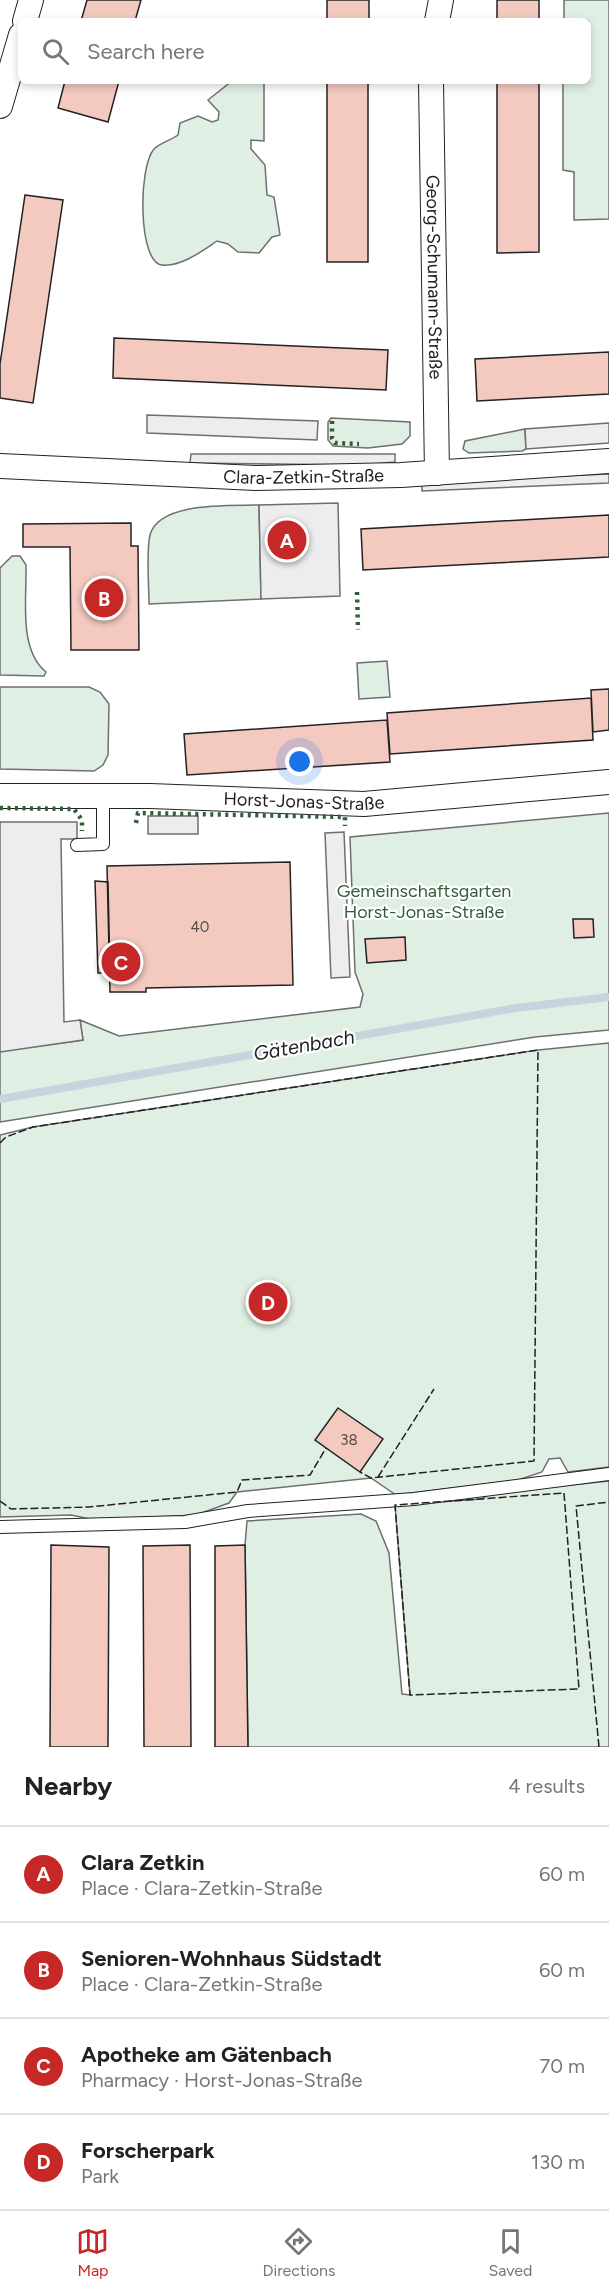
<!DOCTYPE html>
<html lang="en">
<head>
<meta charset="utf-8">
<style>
	:root { --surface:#fff; --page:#f6f6f6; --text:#222; --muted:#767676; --line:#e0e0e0; --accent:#c62828 }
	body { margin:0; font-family:Figtree,sans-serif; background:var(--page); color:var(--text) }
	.you { position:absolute; left:300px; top:762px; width:21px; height:21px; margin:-15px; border:4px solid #fff; border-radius:50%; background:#1a73e8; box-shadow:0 0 0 9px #1a73e833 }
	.badge { display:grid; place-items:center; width:39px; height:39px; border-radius:50%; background:var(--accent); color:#fff; font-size:20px; font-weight:700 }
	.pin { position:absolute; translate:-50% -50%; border:3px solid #fff; box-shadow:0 2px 6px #0006 }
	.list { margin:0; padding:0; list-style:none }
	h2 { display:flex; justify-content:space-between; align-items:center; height:78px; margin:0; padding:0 24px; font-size:26px }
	h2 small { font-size:20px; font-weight:400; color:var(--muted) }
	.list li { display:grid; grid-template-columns:39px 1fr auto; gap:18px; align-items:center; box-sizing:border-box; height:96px; padding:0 24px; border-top:2px solid var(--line) }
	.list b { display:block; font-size:22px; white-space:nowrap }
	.list p { margin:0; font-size:20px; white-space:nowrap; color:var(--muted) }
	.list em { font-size:20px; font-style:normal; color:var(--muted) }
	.icon { flex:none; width:33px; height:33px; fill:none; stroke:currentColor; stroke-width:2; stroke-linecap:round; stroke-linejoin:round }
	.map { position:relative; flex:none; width:609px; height:1747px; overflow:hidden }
	.search { position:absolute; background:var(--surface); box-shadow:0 3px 9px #0003; left:18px; right:18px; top:18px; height:66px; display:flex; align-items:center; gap:15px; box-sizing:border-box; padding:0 21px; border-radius:9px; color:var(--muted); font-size:22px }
	.sheet { height:462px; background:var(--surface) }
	nav { display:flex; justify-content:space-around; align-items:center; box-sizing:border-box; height:84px; border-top:2px solid var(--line); background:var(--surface); font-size:16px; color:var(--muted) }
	nav a { display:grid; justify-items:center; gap:3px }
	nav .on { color:var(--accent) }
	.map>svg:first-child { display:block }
	.green { fill:#e0efe3; stroke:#6f6f6f; stroke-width:1.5 }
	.parking { fill:#ededed; stroke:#6f6f6f; stroke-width:1.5 }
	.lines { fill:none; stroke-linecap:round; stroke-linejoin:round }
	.stream { stroke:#c7d3dd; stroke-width:8 }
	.building { fill:#f3c9c0; stroke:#222; stroke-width:1.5 }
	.lane-casing { stroke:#222; stroke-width:14 }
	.street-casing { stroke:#222; stroke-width:26 }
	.lane { stroke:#fff; stroke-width:12 }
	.street { stroke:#fff; stroke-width:24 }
	.hedge { stroke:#2f5e38; stroke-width:4.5; stroke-dasharray:3 4.5; stroke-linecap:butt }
	.fence { stroke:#222; stroke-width:1.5; stroke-dasharray:8 3; stroke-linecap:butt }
	.labels { text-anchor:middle; stroke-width:4.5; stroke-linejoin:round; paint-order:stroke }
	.number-label { font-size:15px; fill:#564c4a }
	.street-label { font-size:18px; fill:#222; stroke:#fff }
	.park-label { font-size:18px; fill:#2f5e38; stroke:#fff }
	.water-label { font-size:20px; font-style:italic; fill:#222; stroke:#fff }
</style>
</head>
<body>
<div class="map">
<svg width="609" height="1747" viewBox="0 0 609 1747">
	<rect width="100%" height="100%" fill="#fff"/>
	<!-- green -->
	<path class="green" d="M 564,0 L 609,0 L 609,219 L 574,220 L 574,172 L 563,170 L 563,81 L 588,81 L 588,21 L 564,21 Z
		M 232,81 L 264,81 L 264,141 L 251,140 L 251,149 L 265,165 L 267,195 L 274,197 L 280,235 L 272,237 L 259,253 L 238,252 L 228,244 L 217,241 C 202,251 181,267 162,265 C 138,263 138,167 154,149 C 160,143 171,140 178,135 L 180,123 L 198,116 L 212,122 L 218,120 L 219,112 L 208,100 Z
		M 331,418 L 410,422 L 410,436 L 402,444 L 368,448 L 333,446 L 328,440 L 328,422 Z
		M 525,429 L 526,449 L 522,451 L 469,453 L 463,449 L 465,441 Z
		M 259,505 L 261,599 L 149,604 C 149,587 146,551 150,535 C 159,501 231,506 259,505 Z
		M 12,556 L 20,556 L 26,565 C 27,598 18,649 46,672 L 44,676 L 0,675 L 0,568 Z
		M 387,661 L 390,697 L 359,699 L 357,663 Z
		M 0,687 L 89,687 L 100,692 L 109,704 L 108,755 L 103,765 L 94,771 L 0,769 Z
		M 609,813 L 609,1030 L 535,1037 L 0,1122 L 0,1051 L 83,1040 L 80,1020 L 119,1036 L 360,1007 L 363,994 L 355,972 L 350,837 Z
		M 609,1043 L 609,1467 L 568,1472 L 560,1458 L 549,1459 L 542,1472 L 518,1480 L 396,1495 L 371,1478 L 237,1492 L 229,1503 L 196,1515 L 95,1520 L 71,1515 L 0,1517 L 0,1135 L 33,1127 L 538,1050 Z
		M 609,1481 L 609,1747 L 248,1747 L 245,1545 L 247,1521 L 361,1514 L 376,1521 L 389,1553 L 402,1694 L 410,1695 L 395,1505 L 481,1499 L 493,1493 Z"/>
	<!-- parking -->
	<path class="parking" d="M 147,415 L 318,421 L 317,440 L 147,433 Z
		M 609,423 L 609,443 L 526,449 L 525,429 Z
		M 191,454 L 395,454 L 395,462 L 362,465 L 190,463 Z
		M 609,474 L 609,483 L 422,491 L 422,482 Z
		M 338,503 L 340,596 L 261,599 L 259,505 Z
		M 148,816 L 198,816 L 198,834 L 148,834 Z
		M 0,822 L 77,822 L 77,839 L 61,839 L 64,1022 L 80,1020 L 83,1040 L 0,1052 Z
		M 344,832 L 350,977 L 331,978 L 325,833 Z"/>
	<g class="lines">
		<!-- stream -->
		<path class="stream" d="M 0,1099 L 516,1008 L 609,997"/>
	</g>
	<!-- building -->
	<path class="building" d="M 87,0 L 141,0 L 135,21 L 81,21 Z
		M 327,0 L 369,0 L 369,21 L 327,21 Z
		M 497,0 L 539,0 L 539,21 L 497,21 Z
		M 65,81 L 119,81 L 108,122 L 58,108 Z
		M 327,81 L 368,81 L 368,262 L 327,262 Z
		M 497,81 L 539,81 L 539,252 L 497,253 Z
		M 25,195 L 63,200 L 33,403 L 0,398 L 0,364 Z
		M 114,338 L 388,350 L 386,390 L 113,378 Z
		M 609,352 L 609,394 L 477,401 L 475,359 Z
		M 609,515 L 609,557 L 363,570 L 361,529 Z
		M 131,523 L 131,546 L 138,546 L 139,650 L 71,650 L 70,547 L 23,547 L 23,524 Z
		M 609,689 L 609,730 L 593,732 L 591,690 Z
		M 591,698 L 593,740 L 390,754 L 387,713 Z
		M 387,720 L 390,762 L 187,775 L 184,734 Z
		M 290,862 L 293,985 L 146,988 L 146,992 L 110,992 L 107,866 Z
		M 95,881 L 108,882 L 110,973 L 98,973 Z
		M 573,919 L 593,919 L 594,937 L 574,938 Z
		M 405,937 L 406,960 L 367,963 L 365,939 Z
		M 338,1408 L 383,1439 L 360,1472 L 315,1440 Z
		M 51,1545 L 109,1547 L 108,1747 L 50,1747 Z
		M 190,1545 L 191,1747 L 144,1747 L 143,1546 Z
		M 245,1545 L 248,1747 L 215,1747 L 215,1546 Z"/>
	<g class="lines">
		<!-- lane casing -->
		<g class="lane-casing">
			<path id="lane" d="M 77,845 L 103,844 L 103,796
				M 0,1527 L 185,1522 L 248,1511 L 414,1499 L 609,1474"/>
		</g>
		<!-- street casing -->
		<g class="street-casing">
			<g id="street">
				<path d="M 25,21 L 31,0"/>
				<path d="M 437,21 L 441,0"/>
				<path id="s1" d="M 431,81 L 437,473"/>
				<path d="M 0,106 L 21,35"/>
				<path id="s2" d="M 0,466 L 256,478 L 401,475 L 609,461"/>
				<path id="s3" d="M 0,796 L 150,796 L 364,804 L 609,782"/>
			</g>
		</g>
		<!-- lane -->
		<use href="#lane" class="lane"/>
		<!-- street -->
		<use href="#street" class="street"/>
		<!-- hedge -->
		<path class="hedge" d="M 332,421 L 332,438 L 335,443 L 359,444
			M 357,592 L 358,630
			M 0,808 L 74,809 L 82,820 L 82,831
			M 136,823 L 138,813 L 345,817 L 345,826"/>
		<!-- fence -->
		<path class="fence" d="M 0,1143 L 6,1137 L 33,1127 L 538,1050 L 534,1461 L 371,1478 L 360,1472
			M 378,1477 L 434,1389
			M 564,1493 L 579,1689 L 410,1695 L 395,1505 Z
			M 0,1501 L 11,1509 L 89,1507 L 237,1492 L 242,1480 L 310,1475 L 326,1448
			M 599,1747 L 576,1506 L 609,1502"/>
	</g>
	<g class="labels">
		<!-- number labels -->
		<g class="number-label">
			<text x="200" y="932">40</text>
			<text x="349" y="1445">38</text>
		</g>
		<!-- street labels -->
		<g class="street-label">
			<text dy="6" stroke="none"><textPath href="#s1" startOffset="196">Georg-Schumann-Straße</textPath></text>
			<text dy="6" stroke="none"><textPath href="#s2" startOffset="304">Clara-Zetkin-Straße</textPath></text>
			<text dy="6" stroke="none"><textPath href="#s3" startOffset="304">Horst-Jonas-Straße</textPath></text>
		</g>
		<!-- park labels -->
		<g class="park-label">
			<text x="424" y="897">Gemeinschaftsgarten<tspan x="424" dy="21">Horst-Jonas-Straße</tspan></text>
		</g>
		<!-- water labels -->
		<g class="water-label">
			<text transform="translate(304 1045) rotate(-10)" y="7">Gätenbach</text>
		</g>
	</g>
</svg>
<div class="you"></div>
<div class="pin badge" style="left:287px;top:540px">A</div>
<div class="pin badge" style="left:104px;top:598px">B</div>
<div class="pin badge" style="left:121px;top:962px">C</div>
<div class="pin badge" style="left:268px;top:1302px">D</div>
<div class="search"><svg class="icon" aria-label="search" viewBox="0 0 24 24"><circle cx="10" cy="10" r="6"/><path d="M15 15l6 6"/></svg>Search here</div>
</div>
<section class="sheet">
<h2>Nearby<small>4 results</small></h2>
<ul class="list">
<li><span class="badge">A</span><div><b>Clara Zetkin</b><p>Place · Clara-Zetkin-Straße</p></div><em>60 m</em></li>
<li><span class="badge">B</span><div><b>Senioren-Wohnhaus Südstadt</b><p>Place · Clara-Zetkin-Straße</p></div><em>60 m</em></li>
<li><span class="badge">C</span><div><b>Apotheke am Gätenbach</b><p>Pharmacy · Horst-Jonas-Straße</p></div><em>70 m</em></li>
<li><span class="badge">D</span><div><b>Forscherpark</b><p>Park</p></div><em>130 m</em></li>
</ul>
</section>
<nav>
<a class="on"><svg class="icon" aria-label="map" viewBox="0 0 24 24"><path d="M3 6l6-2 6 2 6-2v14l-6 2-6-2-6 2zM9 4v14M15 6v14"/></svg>Map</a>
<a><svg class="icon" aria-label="directions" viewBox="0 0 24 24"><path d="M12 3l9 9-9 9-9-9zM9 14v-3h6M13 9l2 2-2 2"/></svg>Directions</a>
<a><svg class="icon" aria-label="saved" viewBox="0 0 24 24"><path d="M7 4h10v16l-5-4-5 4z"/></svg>Saved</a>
</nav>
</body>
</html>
